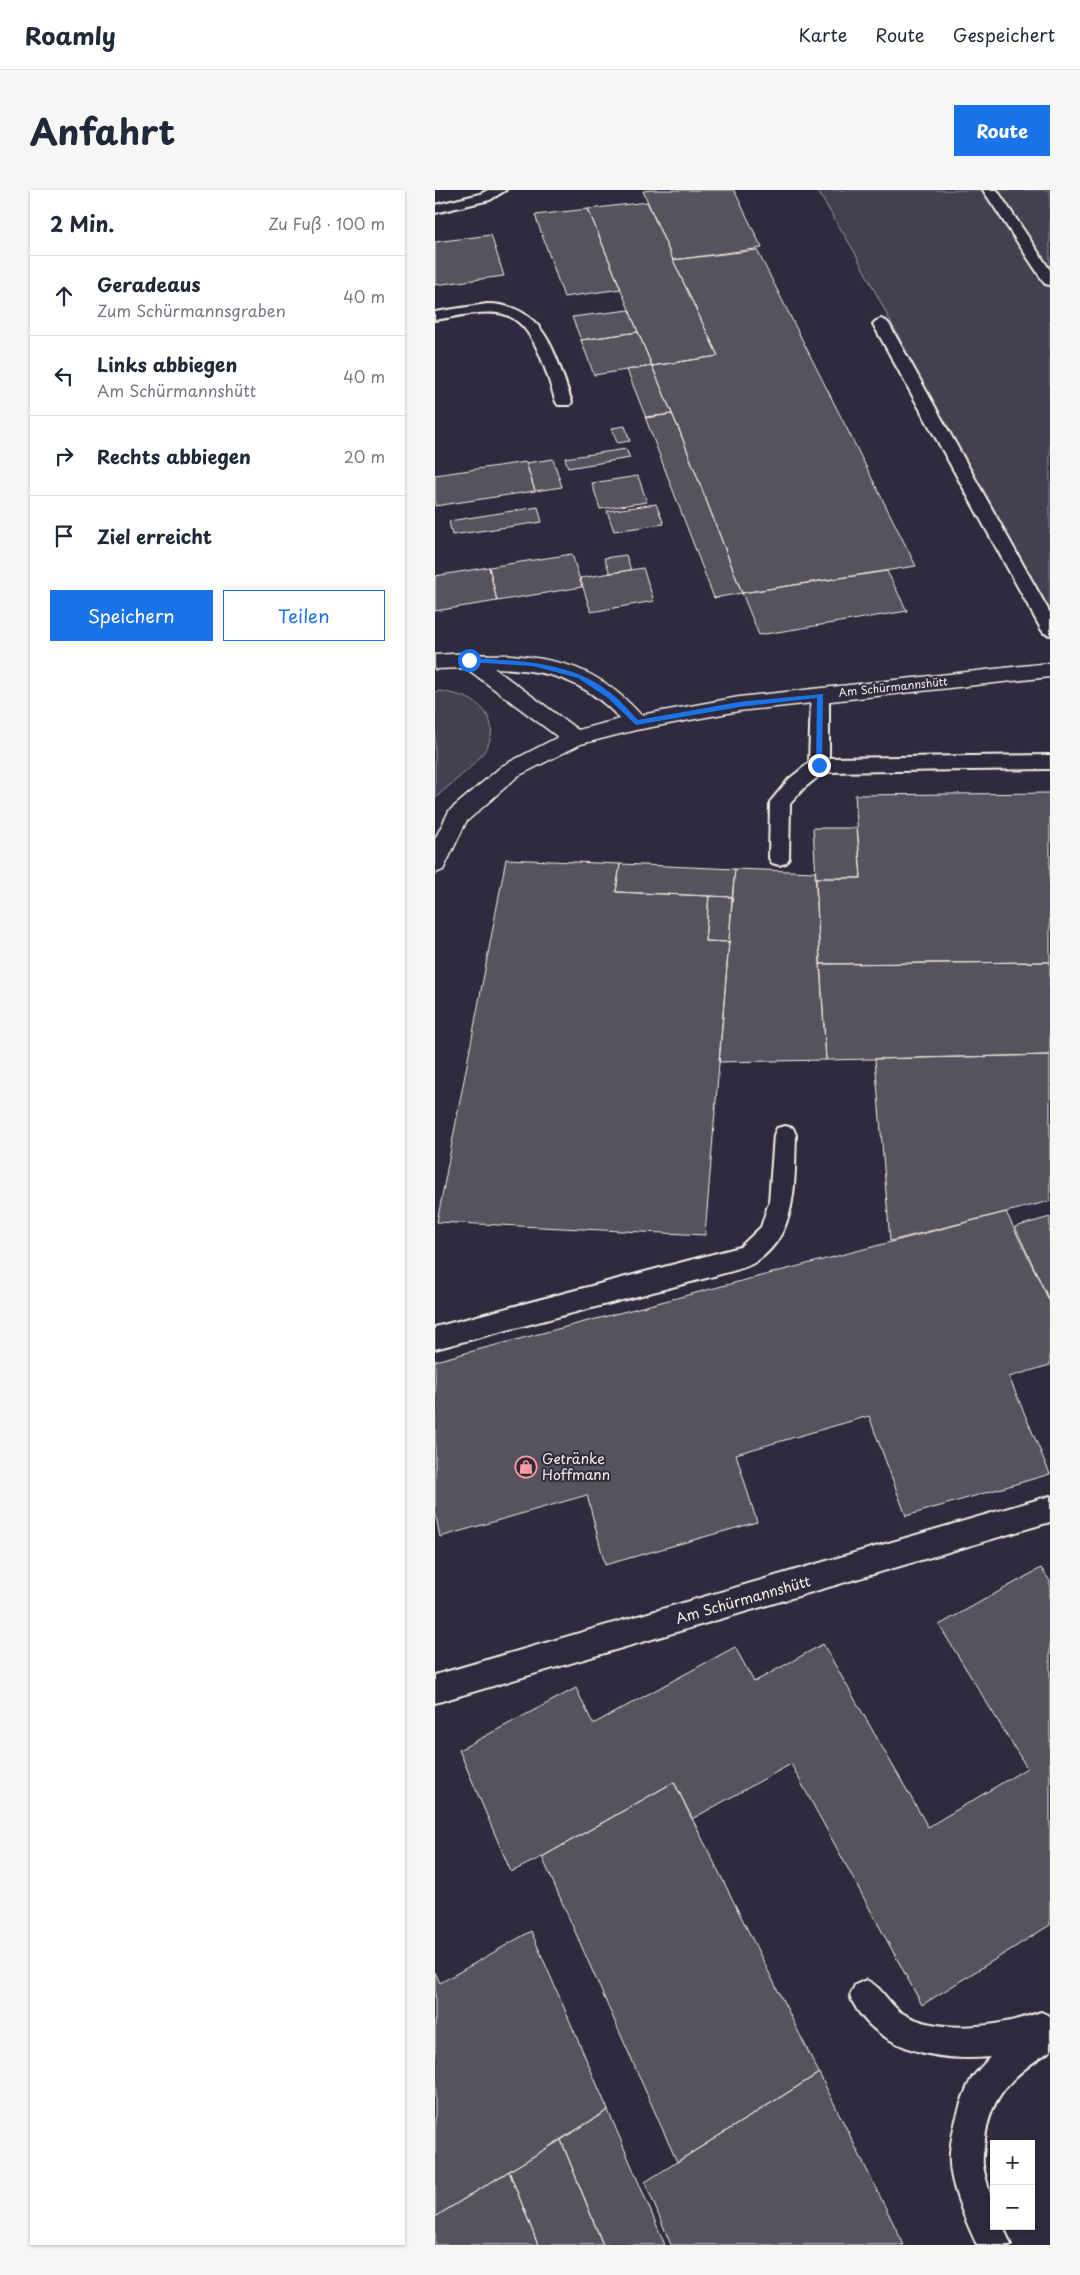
<!DOCTYPE html>
<html lang="de">
<head>
<meta charset="utf-8">
<style>
	:root { --surface:#fff; --page:#f6f6f7; --text:#1f2937; --muted:#747a83; --line:#e0e1e3; --accent:#1a73e8 }
	body { margin:0; font-family:"Playpen Sans",sans-serif; background:var(--page); color:var(--text) }
	.controls { position:absolute; right:15px; bottom:15px; display:grid; overflow:hidden; border-radius:0px; box-shadow:0 1px 4px #0004 }
	.controls button { width:45px; height:45px; display:grid; place-items:center; padding:0; border:0; border-bottom:1px solid var(--line); background:var(--surface); color:var(--text); font:25px sans-serif }
	.stop { position:absolute; width:15px; height:15px; margin:-11px; border:4px solid #1a73e8; border-radius:50%; background:#fff }
	.stop.end { background:#1a73e8; border-color:#fff; box-shadow:0 1px 5px #0008 }
	.list { margin:0; padding:0; list-style:none }
	h2 { display:flex; justify-content:space-between; align-items:center; height:65px; margin:0; padding:0 20px; font-size:21px }
	h2 small { font-size:16px; font-weight:400; color:var(--muted) }
	.list li { display:grid; grid-template-columns:32px 1fr auto; gap:15px; align-items:center; box-sizing:border-box; height:80px; padding:0 20px; border-top:1px solid var(--line) }
	.list b { display:block; font-size:19px; white-space:nowrap }
	.list p { margin:0; font-size:16px; white-space:nowrap; color:var(--muted) }
	.list em { font-size:16px; font-style:normal; color:var(--muted) }
	.actions { display:flex; gap:10px; padding:15px 20px }
	.actions a { flex:1; padding:11px 0; border:1px solid var(--accent); border-radius:0px; text-align:center; font-size:18px; color:var(--accent) }
	.actions .main { background:var(--accent); color:#fff }
	.icon { flex:none; width:28px; height:28px; fill:none; stroke:currentColor; stroke-width:2; stroke-linecap:round; stroke-linejoin:round }
	.map { position:relative; flex:none; width:615px; height:2055px; overflow:hidden; border-radius:0px }
	header { display:flex; align-items:center; gap:30px; box-sizing:border-box; height:70px; padding:0 25px; background:var(--surface); border-bottom:1px solid var(--line) }
	header strong { font-size:24px }
	nav { display:flex; gap:28px; margin-inline-start:auto; font-size:18px }
	.intro { display:flex; align-items:center; justify-content:space-between; box-sizing:border-box; height:120px; padding:0 30px }
	h1 { margin:0; font-size:35px }
	.button { padding:12px 22px; border-radius:0px; background:var(--accent); color:#fff; font-size:18px; font-weight:700 }
	main { display:flex; gap:30px; padding:0 30px }
	aside { flex:1; background:var(--surface); border-radius:0px; box-shadow:0 1px 4px #0004 }
	.map>svg:first-child { display:block }
	.green { fill:#454050; stroke:#9c989c }
	.building { fill:#56525f; stroke:#f4f1e8 }
	.lines { fill:none; stroke-linecap:round; stroke-linejoin:round }
	.lane-casing { stroke:#f4f1e8; stroke-width:4 }
	.street-casing { stroke:#f4f1e8; stroke-width:3 }
	.lane { fill:#2f2a3d; fill-rule:evenodd }
	.street { fill:#2f2a3d; fill-rule:evenodd }
	.route { fill:#1a73e8 }
	.labels { text-anchor:middle; stroke-width:4; stroke-linejoin:round; paint-order:stroke }
	.far-street-label { font-size:11px; fill:#f4f1e8; stroke:#2f2a3d }
	.poi-label { font-size:14px; fill:#f4f1e8; stroke:#2f2a3d; text-anchor:start }
	.street-label { font-size:14px; fill:#f4f1e8; stroke:#2f2a3d }
</style>
</head>
<body>
<header>
<strong>Roamly</strong>
<nav><a>Karte</a><a>Route</a><a>Gespeichert</a></nav>
</header>
<div class="intro"><h1>Anfahrt</h1><a class="button">Route</a></div>
<main>
<aside>
<h2>2 Min.<small>Zu Fuß · 100 m</small></h2>
<ul class="list">
<li><svg class="icon" aria-label="ahead" viewBox="0 0 24 24"><path d="M12 20V5M6 11l6-6 6 6"/></svg><div><b>Geradeaus</b><p>Zum Schürmannsgraben</p></div><em>40 m</em></li>
<li><svg class="icon" aria-label="left" viewBox="0 0 24 24"><path d="M17 20v-9H6M10 6l-5 5 5 5"/></svg><div><b>Links abbiegen</b><p>Am Schürmannshütt</p></div><em>40 m</em></li>
<li><svg class="icon" aria-label="right" viewBox="0 0 24 24"><path d="M7 20v-9h11M14 6l5 5-5 5"/></svg><div><b>Rechts abbiegen</b></div><em>20 m</em></li>
<li><svg class="icon" aria-label="arrive" viewBox="0 0 24 24"><path d="M6 21V4h12l-3 4 3 4H6"/></svg><div><b>Ziel erreicht</b></div></li>
</ul>
<div class="actions"><a class="main">Speichern</a><a>Teilen</a></div>
</aside>
<div class="map">
<svg width="615" height="2055" viewBox="0 0 615 2055">
	<rect width="100%" height="100%" fill="#2f2a3d"/>
	<filter id="ink" filterUnits="userSpaceOnUse"><feTurbulence type="fractalNoise" baseFrequency=".02" numOctaves="2"/><feDisplacementMap in="SourceGraphic" scale="10" xChannelSelector="R" yChannelSelector="G"/><feConvolveMatrix kernelMatrix="1 2 1 2 8 2 1 2 1" color-interpolation-filters="sRGB"/></filter>
	<g filter="url(#ink)">
		<!-- green -->
		<path class="green" d="M 382,0 L 615,0 L 615,438 L 419,61 Z
			M 5,501 C 22,504 42,508 52,525 C 72,559 20,587 0,609 L 0,502 Z"/>
		<!-- building -->
		<path class="building" d="M 217,0 L 299,0 L 327,58 L 238,70 L 208,1 Z
			M 212,12 L 238,70 L 283,166 L 217,176 L 153,19 Z
			M 153,19 L 186,99 L 129,107 L 100,25 Z
			M 56,45 L 69,86 L 0,95 L 0,52 Z
			M 322,60 L 481,376 L 307,403 L 245,242 L 217,176 L 283,166 L 238,70 Z
			M 194,120 L 203,142 L 146,150 L 137,127 Z
			M 203,142 L 217,176 L 159,185 L 146,150 Z
			M 217,176 L 237,224 L 211,228 L 192,180 Z
			M 237,224 L 245,242 L 307,403 L 279,408 L 210,227 Z
			M 190,236 L 195,251 L 182,253 L 177,238 Z
			M 191,259 L 195,268 L 133,278 L 130,268 Z
			M 118,269 L 127,297 L 100,301 L 91,273 Z
			M 91,272 L 100,301 L 0,316 L 0,285 Z
			M 203,286 L 212,312 L 165,319 L 157,293 Z
			M 221,314 L 229,334 L 179,341 L 172,321 Z
			M 103,317 L 107,332 L 17,345 L 14,331 Z
			M 137,364 L 147,397 L 62,411 L 54,377 Z
			M 191,365 L 196,380 L 175,383 L 169,368 Z
			M 54,377 L 62,411 L 0,421 L 0,386 Z
			M 208,378 L 219,411 L 156,422 L 145,388 Z
			M 452,381 L 472,421 L 324,445 L 307,403 Z
			M 615,603 L 615,772 L 385,774 L 381,688 L 426,688 L 420,605 Z
			M 378,638 L 422,638 L 426,688 L 381,688 Z
			M 71,669 L 185,674 L 181,702 L 274,706 L 270,751 L 294,752 L 270,1045 L 2,1032 Z
			M 185,674 L 300,679 L 297,707 L 181,702 Z
			M 300,679 L 380,682 L 391,870 L 284,872 Z
			M 274,706 L 297,707 L 294,752 L 270,751 Z
			M 615,772 L 615,865 L 391,870 L 385,774 Z
			M 615,865 L 615,1011 L 455,1051 L 440,869 Z
			M 571,1022 L 615,1112 L 615,1175 L 574,1187 L 615,1284 L 471,1326 L 434,1226 L 301,1264 L 322,1332 L 170,1375 L 152,1305 L 5,1347 L 0,1321 L 0,1171 Z
			M 615,1027 L 615,1112 L 580,1037 Z
			M 606,1378 L 615,1391 L 615,1735 L 487,1815 L 356,1574 L 257,1629 L 239,1592 L 107,1667 L 76,1682 L 24,1560 L 141,1498 L 158,1534 L 300,1457 L 319,1492 L 388,1454 L 493,1637 L 592,1578 L 504,1435 Z
			M 239,1592 L 384,1883 L 242,1972 L 107,1667 Z
			M 96,1741 L 173,1920 L 0,2027 L 0,1782 L 5,1793 Z
			M 384,1883 L 469,2055 L 236,2055 L 210,1992 Z
			M 173,1920 L 230,2055 L 168,2055 L 126,1950 Z
			M 126,1950 L 168,2055 L 103,2055 L 74,1981 Z
			M 74,1981 L 103,2055 L 0,2055 L 0,2027 Z"/>
		<g class="lines">
			<!-- lane casing -->
			<g class="lane-casing">
				<path id="lane" d="M 53,0 L 71,0 L 55,10 L 0,23 L 0,15 L 45,4 Z
					M 548,0 L 562,0 L 615,80 L 615,95 L 610,94 Z
					M 52,114 C 111,114 121,167 137,212 L 135,215 L 123,215 L 121,212 C 111,183 99,126 62,123 C 41,121 20,127 0,130 L 0,122 Z
					M 446,129 L 451,131 L 454,134 L 615,423 L 615,445 L 609,443 L 606,439 L 438,134 L 441,131 Z
					M 385,499 L 392,501 L 394,505 L 394,568 L 615,565 L 615,579 L 389,582 L 368,599 L 355,614 L 354,668 L 351,673 L 344,675 L 337,673 L 334,668 L 335,612 L 354,589 L 374,573 L 376,505 L 378,501 Z
					M 350,936 L 358,938 L 361,945 C 359,990 364,1042 322,1071 C 311,1079 292,1082 279,1086 L 0,1159 L 0,1137 L 305,1057 L 326,1037 L 334,1012 L 339,945 L 342,938 Z
					M 615,1306 L 615,1332 L 0,1513 L 0,1485 Z
					M 431,1790 C 449,1798 451,1812 467,1823 C 505,1846 567,1836 606,1822 L 615,1826 L 615,1861 C 578,1885 556,1904 550,1949 C 549,1958 547,1968 548,1976 C 553,1999 559,2011 559,2036 L 568,2036 L 576,2055 L 542,2055 C 532,2034 516,1997 515,1974 C 513,1953 526,1906 537,1888 C 542,1881 549,1874 555,1867 C 502,1872 437,1859 415,1806 L 420,1795 Z"/>
			</g>
			<!-- street casing -->
			<g class="street-casing">
				<path id="street" d="M 34,463 C 47,466 63,464 76,465 C 133,470 167,482 206,525 L 304,507 L 615,473 L 615,487 L 304,521 L 201,540 L 146,554 L 83,586 L 31,632 L 8,680 L 0,683 L 0,649 L 14,621 L 67,576 L 123,547 L 31,478 L 0,479 L 0,465 ZM 59,478 C 112,480 148,489 185,529 L 143,540 Z"/>
			</g>
			<!-- lane -->
			<use href="#lane" class="lane"/>
			<!-- street -->
			<use href="#street" class="street"/>
		</g>
	</g>
	<!-- route -->
	<path class="route" d="M 34,468 C 84,471 138,471 178,505 C 187,512 195,522 203,530 L 304,512 L 388,504 L 387,575 L 384,577 L 381,575 L 382,508 L 304,517 L 201,535 L 173,508 L 143,488 L 98,476 L 32,472 Z"/>
	<!-- icons -->
	<defs>
		<g id="shop-ring" transform="scale(1.125)"><circle r="9.5" fill="#2f2a3d" stroke="#ff9aa2" stroke-width="1.5"/><path d="M-5-2.5h2.3a2.7 3.5 0 0 1 5.4 0H5L5.5 6h-11ZM-1.5-2.5h3a1.5 2.3 0 0 0-3 0Z" fill="#ff9aa2"/></g>
	</defs>
	<g fill-rule="evenodd">
		<use href="#shop-ring" x="91" y="1277"/>
	</g>
	<g class="labels">
		<!-- far-street labels -->
		<g class="far-street-label">
			<text transform="translate(458 497) rotate(-6)" y="4">Am Schürmannshütt</text>
		</g>
		<!-- poi labels -->
		<g class="poi-label">
			<text x="107" y="1274">Getränke<tspan x="107" dy="16">Hoffmann</tspan></text>
		</g>
		<!-- street labels -->
		<g class="street-label">
			<text transform="translate(308 1410) rotate(-16)" y="5">Am Schürmannshütt</text>
		</g>
	</g>
</svg>
<div class="controls">
<button>+</button>
<button>−</button>
</div>
<div class="stop" style="left:34px;top:470px"></div>
<div class="stop end" style="left:384px;top:575px"></div>
</div>
</main>
</body>
</html>
